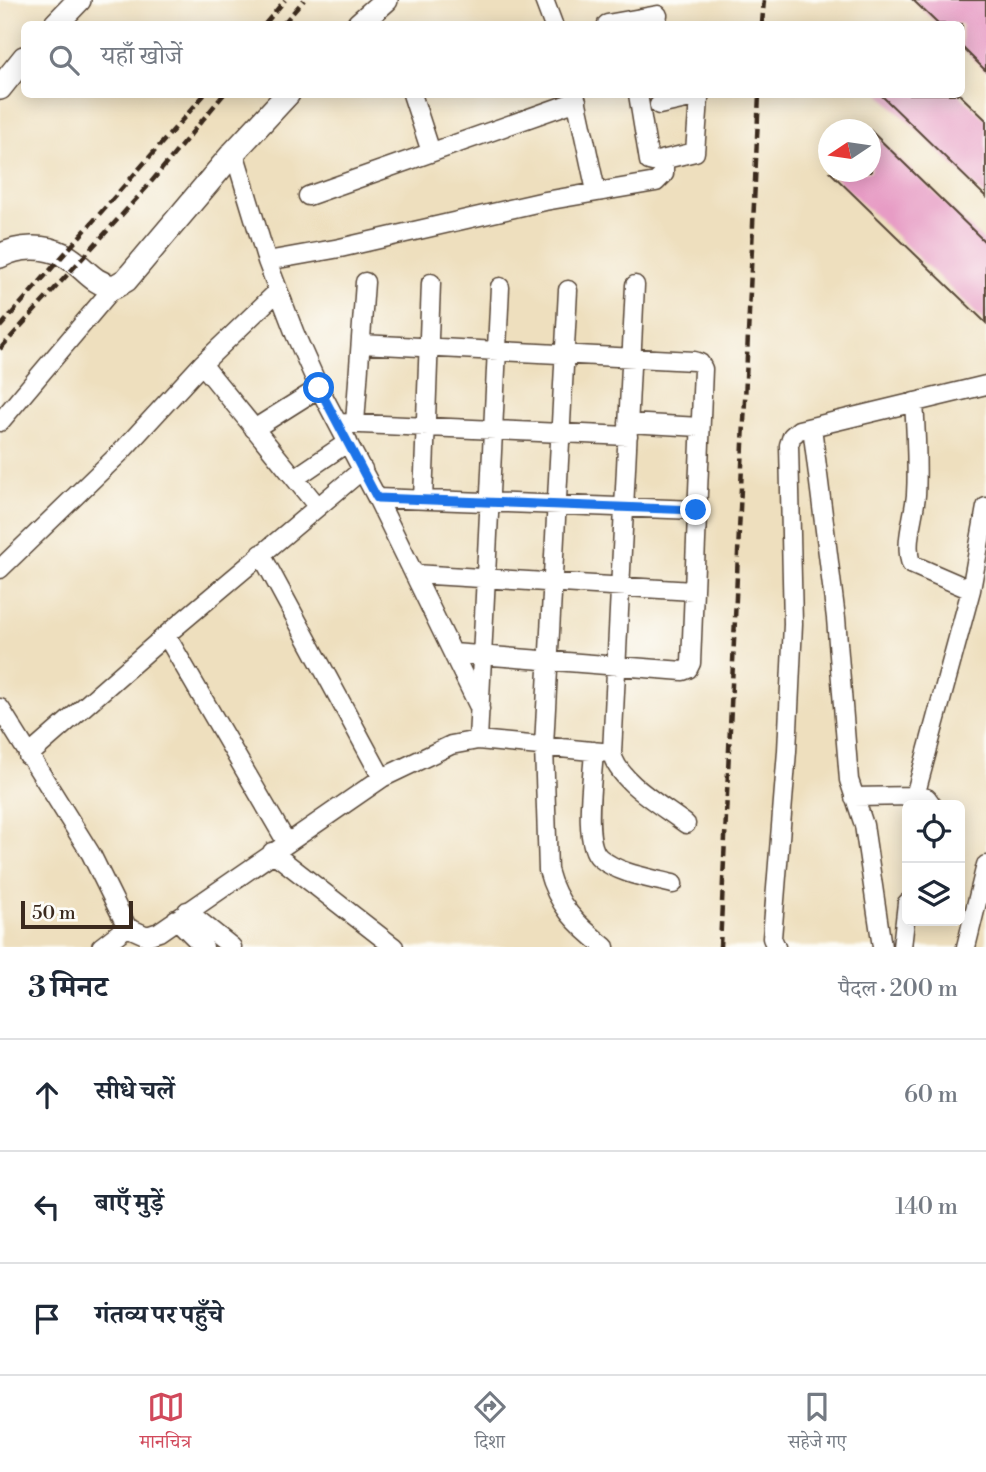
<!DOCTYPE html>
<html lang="hi">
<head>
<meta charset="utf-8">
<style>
	:root { --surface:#fff; --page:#f2f2f3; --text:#1f2937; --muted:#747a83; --line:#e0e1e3; --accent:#d1495b }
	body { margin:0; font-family:"Libre Bodoni","Noto Serif Devanagari",serif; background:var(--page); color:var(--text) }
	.controls { position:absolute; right:21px; bottom:21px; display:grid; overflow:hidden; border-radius:10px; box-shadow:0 4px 18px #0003 }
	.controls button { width:63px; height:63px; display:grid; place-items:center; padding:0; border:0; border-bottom:2px solid var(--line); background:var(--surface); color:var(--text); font:35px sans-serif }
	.compass { position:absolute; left:818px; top:119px; width:63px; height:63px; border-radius:50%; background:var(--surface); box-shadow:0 4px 18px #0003; rotate:257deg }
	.scale { position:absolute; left:21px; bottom:18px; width:112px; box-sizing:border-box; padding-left:7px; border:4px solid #3b2a1e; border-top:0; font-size:19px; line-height:24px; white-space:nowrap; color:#3b2a1e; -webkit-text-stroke:5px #fdfcf7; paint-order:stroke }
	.stop { position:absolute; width:21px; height:21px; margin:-16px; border:5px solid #1a73e8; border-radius:50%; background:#fff }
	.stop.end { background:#1a73e8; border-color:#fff; box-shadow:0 2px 7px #0008 }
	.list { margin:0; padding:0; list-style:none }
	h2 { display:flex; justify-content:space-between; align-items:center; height:91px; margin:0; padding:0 28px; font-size:30px }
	h2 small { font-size:23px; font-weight:400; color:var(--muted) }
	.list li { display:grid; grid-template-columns:46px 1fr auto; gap:21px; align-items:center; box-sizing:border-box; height:112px; padding:0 28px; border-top:2px solid var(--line) }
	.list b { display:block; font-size:26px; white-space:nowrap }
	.list em { font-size:23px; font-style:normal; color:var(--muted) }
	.icon { flex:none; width:38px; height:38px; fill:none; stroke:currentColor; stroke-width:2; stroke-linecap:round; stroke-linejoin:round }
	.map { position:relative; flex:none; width:986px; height:947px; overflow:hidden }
	.search { position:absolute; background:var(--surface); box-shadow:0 4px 18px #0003; left:21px; right:21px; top:21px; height:77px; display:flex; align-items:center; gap:18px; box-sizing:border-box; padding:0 24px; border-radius:10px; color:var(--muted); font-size:26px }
	.sheet { height:427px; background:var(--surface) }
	nav { display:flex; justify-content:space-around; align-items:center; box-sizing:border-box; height:98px; border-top:2px solid var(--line); background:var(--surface); font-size:19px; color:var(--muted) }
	nav a { display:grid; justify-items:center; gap:4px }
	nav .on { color:var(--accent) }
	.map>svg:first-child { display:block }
	.building { fill:#e79cc5 }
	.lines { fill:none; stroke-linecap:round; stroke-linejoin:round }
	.minor-casing { stroke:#564536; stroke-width:21 }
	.tertiary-casing { stroke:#564536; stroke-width:26 }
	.minor { stroke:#fff; stroke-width:18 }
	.tertiary { stroke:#fff; stroke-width:23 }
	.rail { stroke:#3b2a1e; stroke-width:4.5; stroke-dasharray:10 5; stroke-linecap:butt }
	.route { stroke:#1a73e8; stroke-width:9 }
</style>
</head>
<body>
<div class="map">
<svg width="986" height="947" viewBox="0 0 986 947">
	<rect width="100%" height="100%" fill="#fdfcf7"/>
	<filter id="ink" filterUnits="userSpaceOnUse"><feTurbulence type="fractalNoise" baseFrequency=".0143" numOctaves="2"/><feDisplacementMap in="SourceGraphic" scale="14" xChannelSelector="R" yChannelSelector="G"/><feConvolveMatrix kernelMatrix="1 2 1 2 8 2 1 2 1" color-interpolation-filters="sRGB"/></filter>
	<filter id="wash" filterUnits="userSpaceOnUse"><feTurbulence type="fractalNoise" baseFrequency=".00686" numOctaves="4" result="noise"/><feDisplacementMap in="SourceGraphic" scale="28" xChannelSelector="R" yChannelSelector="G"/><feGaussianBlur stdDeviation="1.57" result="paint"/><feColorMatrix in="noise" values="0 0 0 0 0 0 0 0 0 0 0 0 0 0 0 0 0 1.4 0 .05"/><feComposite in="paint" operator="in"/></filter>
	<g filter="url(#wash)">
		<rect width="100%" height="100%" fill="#eedfbe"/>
		<g id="blocks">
			<!-- building -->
			<path class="building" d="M 913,0 L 986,0 L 986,71 L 962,47 L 962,24 L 938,24 Z
				M 880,94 L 959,94 L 986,120 L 986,197 Z
				M 871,131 L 986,243 L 986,323 L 830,172 L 871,172 Z"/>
		</g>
	</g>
	<g filter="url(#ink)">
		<use href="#blocks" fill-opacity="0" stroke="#564536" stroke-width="2"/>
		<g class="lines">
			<!-- minor casing -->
			<g class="minor-casing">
				<path id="minor" d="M 544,0 L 553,24
					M 607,24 L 658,15
					M 412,94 L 431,152
					M 575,94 L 596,191
					M 638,94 L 649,161 L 653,162 L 695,152 L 699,99 L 695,97 L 659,105
					M 234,152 L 267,261 L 295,334 L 319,388 L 377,498 L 480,709
					M 308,196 L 577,101
					M 267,261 L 340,248 L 545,201 L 656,182 L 664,174 L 664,160
					M 568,290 L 544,746 L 548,870 C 557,905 577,925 605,947
					M 361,344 L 694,361 L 700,363 L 703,369 L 691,663 L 688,669 L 683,671 L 453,653
					M 202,364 L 318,507
					M 914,402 C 916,433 918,464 916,495 C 914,518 904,542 911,564 L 971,590
					M 0,422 L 114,287
					M 338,423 L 628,436
					M 355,423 L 365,282
					M 628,423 L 700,427
					M 812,427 L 836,618 L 849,780 L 864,825 L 882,947
					M 254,429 L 319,388
					M 295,478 L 348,442
					M 377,498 L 696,510
					M 423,500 L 431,283
					M 261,554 L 382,778
					M 0,569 L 122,451 L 202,364 L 278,291
					M 414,574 L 693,591
					M 166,635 L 287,843
					M 0,708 L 91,854 L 127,927 L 147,936 L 159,932 L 382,778 L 451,745 L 478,740 L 612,753 L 635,285
					M 478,740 L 500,287
					M 594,751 C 593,775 582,843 600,858 C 619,874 650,878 673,884
					M 612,753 C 617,781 664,807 686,824
					M 28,756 L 166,635 L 363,469
					M 854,797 L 915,796
					M 932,805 L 927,798 L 915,796 L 971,590 L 986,507
					M 272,852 L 394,947
					M 187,911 L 232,947
					M 176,919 L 204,947
					M 101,947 L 127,927
					M 776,947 L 772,938 L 787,751 L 793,624 L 789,445 L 792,436 L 799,430 L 986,385
					M 902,947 L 907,903
					M 966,947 L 986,865"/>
			</g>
			<!-- tertiary casing -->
			<g class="tertiary-casing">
				<path id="tertiary" d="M 56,24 L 79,0
					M 359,24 L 386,0
					M 0,88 L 24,58
					M 0,256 C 19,246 44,245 64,255 C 84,265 90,283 114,287 L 126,280 L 234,152 L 288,94"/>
			</g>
			<!-- minor -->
			<use href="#minor" class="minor"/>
			<!-- tertiary -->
			<use href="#tertiary" class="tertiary"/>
			<!-- rail -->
			<path class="rail" d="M 265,24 L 285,0
				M 283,24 L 304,0
				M 762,24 L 764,0
				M 0,327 L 205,94
				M 0,349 L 147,187 L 224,94
				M 720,947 L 759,94"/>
		</g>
	</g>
	<g class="lines" filter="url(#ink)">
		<!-- route -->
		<path class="route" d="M 319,388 L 377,498 L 696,510"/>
	</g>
</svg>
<div class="controls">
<button><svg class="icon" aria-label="locate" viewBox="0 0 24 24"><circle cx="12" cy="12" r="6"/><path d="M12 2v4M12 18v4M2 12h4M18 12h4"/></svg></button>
<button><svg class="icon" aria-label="layers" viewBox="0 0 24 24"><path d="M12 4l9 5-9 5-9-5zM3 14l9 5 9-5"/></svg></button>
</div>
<svg class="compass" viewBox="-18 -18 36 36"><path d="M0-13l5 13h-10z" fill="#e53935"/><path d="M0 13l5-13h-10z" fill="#747a83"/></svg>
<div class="scale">50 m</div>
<div class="stop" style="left:319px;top:388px"></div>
<div class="stop end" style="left:696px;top:510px"></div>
<div class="search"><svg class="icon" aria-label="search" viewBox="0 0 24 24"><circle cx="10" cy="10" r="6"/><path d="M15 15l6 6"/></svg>यहाँ खोजें</div>
</div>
<section class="sheet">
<h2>3 मिनट<small>पैदल · 200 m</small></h2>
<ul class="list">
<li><svg class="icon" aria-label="ahead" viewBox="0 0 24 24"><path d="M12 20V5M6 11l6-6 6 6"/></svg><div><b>सीधे चलें</b></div><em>60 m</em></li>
<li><svg class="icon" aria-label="left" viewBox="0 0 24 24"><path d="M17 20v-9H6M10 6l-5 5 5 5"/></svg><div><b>बाएँ मुड़ें</b></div><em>140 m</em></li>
<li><svg class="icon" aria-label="arrive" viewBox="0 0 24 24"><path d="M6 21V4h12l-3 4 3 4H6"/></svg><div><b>गंतव्य पर पहुँचे</b></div></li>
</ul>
</section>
<nav>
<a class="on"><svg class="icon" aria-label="map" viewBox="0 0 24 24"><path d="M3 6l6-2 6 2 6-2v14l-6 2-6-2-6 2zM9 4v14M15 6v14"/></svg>मानचित्र</a>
<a><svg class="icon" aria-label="directions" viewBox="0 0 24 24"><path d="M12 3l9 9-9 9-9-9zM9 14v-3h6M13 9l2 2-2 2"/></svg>दिशा</a>
<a><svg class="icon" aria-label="saved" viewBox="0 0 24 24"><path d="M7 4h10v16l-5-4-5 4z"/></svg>सहेजे गए</a>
</nav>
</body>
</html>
